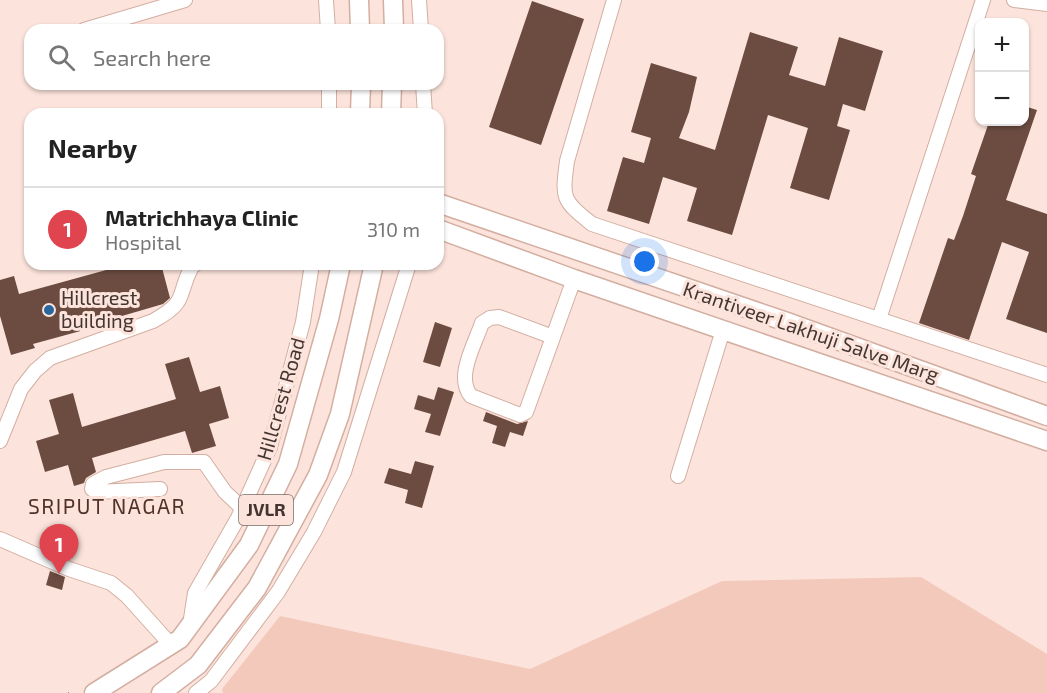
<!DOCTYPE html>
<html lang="en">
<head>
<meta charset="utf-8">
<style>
	:root { --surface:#fff; --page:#f2f2f2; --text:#222; --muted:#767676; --line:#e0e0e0; --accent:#29669d }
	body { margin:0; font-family:"Exo 2",sans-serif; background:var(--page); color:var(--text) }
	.controls { position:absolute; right:18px; top:18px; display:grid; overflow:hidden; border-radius:12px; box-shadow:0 2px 4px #0004 }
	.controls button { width:54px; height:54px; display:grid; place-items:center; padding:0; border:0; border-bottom:2px solid var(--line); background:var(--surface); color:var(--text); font:30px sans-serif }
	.you { position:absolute; left:645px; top:262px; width:21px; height:21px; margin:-15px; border:4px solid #fff; border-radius:50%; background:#1a73e8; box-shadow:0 0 0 9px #1a73e833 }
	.badge { display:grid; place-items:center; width:39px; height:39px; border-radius:50%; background:var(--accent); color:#fff; font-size:20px; font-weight:700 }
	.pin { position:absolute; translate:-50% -50px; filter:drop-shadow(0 2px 3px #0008) }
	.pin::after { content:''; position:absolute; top:32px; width:21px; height:18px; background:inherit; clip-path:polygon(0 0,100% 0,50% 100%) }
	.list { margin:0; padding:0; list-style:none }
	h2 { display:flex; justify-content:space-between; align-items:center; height:78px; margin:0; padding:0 24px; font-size:26px }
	h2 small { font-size:20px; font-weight:400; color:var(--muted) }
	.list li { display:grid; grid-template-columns:39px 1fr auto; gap:18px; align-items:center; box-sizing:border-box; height:84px; padding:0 24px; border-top:2px solid var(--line) }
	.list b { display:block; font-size:22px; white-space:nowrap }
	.list p { margin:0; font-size:20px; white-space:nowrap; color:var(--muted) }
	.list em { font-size:20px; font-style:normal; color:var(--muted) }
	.icon { flex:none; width:33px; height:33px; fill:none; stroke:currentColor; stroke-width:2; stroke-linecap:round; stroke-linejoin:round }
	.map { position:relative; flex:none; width:1047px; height:693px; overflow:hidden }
	.search { position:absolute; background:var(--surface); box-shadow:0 2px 4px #0004; left:24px; top:24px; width:420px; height:66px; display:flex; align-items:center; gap:15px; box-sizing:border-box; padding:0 21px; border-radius:18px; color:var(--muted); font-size:22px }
	.panel { position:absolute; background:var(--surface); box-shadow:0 2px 4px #0004; left:24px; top:108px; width:420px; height:162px; border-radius:18px }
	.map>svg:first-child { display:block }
	.green { fill:#f3c9bb }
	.building { fill:#6c4c41 }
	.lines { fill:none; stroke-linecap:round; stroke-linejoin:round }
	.minor-casing { stroke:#d3aea1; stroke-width:16 }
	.major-casing { stroke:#d3aea1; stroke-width:21 }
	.path { stroke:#a28e87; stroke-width:2; stroke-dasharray:3 3; stroke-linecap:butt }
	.minor { stroke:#fff; stroke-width:14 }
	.major { stroke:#fff; stroke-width:18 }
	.poi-dot { fill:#29669d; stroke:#fce4dc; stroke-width:2 }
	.labels { text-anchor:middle; stroke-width:6; stroke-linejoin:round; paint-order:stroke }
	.shield { fill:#fce4dc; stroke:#7b6a64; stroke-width:1.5 }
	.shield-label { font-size:18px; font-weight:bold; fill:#443530 }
	.poi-label { font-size:20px; fill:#443530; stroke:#fce4dc; text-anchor:start }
	.street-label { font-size:20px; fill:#443530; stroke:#fce4dc }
	.neighbourhood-label { font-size:21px; letter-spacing:1.5px; fill:#503228; stroke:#fce4dc }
</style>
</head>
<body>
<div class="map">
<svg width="1047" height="693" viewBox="0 0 1047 693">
	<rect width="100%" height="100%" fill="#fce4dc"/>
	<!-- green -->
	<path class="green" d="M 921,577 L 1047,654 L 1047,693 L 223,693 L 222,689 L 280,616 L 530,669 L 722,581 Z"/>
	<!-- building -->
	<path class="building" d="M 532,1 L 584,19 L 541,145 L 489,127 Z
		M 750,32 L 798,47 L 789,75 L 825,86 L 839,37 L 883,51 L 865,111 L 843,104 L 837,126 L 850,130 L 829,200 L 790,188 L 808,128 L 768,115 L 732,235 L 687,221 L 697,188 L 663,177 L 649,224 L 607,211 L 623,157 L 644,163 L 651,138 L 631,132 L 651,63 L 697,77 L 689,112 L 679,138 L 715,150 Z
		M 1024,106 L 1037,110 L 1006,200 L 1047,214 L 1047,333 L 1006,319 L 1029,252 L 1002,242 L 969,340 L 919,323 L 948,238 L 954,240 L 963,216 L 976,176 L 971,174 L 989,122 L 1024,122 Z
		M 128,264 L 161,264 L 170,298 L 163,304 L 105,321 L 106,324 L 33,344 L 35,348 L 11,355 L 0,316 L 0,280 L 14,276 L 19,294 Z
		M 435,322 L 452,328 L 440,367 L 423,362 Z
		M 189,357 L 200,392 L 220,386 L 229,418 L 209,424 L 216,446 L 192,453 L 185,431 L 92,458 L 96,472 L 86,478 L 84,483 L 74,486 L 68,465 L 45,472 L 36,441 L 59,434 L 49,400 L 73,393 L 82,427 L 176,399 L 165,364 Z
		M 438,387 L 454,392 L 440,436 L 425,432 L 431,414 L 414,409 L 418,395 L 434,400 Z
		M 486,412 L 517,424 L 528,421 L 523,436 L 510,432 L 505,447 L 492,443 L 497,426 L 483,421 Z
		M 415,461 L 434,466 L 422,508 L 405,503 L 408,490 L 384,483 L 389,468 L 411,474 Z
		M 50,571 L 65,577 L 62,590 L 46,585 Z"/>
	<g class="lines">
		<!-- minor casing -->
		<g class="minor-casing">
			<path id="minor" d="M 326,0 L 328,30
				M 419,0 L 421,30
				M 614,0 L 567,161 C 562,199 562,200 592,224 L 1047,375
				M 1014,0 L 1047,4
				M 84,30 L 185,0
				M 329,84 L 329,114
				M 423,84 L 425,114
				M 879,319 L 983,0
				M 553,337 L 499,317 L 490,318 L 482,323 C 475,344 455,377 471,396 L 520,415 L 526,412 L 574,279
				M 0,441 L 21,389 L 35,371 L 50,358 L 153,321 C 189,301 176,297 192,266 L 196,264
				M 678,476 L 723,330
				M 160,489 L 96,492 L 92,489 L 93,484 L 106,477 L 164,462 L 204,462 L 225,492 L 259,524
				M 0,539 L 69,569 L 111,583 L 127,596 L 171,645
				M 190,625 L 195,593 L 238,518 L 270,447 L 303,322 L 312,264
				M 196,693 L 211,681 L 278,592 L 314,532 L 344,472 L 409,264"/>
		</g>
		<!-- major casing -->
		<g class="major-casing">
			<path id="major" d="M 359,0 L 360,30
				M 393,0 L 394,30
				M 360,114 L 361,84
				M 391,114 L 392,84
				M 438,203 L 787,322 L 1047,416
				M 438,229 L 574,279 L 1047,441
				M 94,693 L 180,639 L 249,545 L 288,464 L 329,319 L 341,264
				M 161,693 L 198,665 L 257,588 L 318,475 L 340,414 L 374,264"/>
		</g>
		<!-- path -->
		<path class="path" d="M 68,693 L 69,693"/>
		<!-- minor -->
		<use href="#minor" class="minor"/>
		<!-- major -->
		<use href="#major" class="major"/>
	</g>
	<!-- markers -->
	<circle class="poi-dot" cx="49" cy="310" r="6"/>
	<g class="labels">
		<!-- shield labels -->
		<rect class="shield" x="239" y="495" width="54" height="30" rx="4.5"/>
		<g class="shield-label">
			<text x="266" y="516">JVLR</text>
		</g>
		<!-- poi labels -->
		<g class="poi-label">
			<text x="61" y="305">Hillcrest<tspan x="61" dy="23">building</tspan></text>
		</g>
		<!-- street labels -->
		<g class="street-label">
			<text transform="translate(811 332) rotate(19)" y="7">Krantiveer Lakhuji Salve Marg</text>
			<text transform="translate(281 399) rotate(-74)" y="7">Hillcrest Road</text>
		</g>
		<!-- neighbourhood labels -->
		<g class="neighbourhood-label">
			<text x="107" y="514">SRIPUT NAGAR</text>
		</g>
	</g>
</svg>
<div class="controls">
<button>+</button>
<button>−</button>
</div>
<div class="you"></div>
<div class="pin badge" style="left:59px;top:574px;background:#e0444e">1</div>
<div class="search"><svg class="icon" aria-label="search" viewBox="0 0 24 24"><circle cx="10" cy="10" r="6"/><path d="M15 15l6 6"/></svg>Search here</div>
<section class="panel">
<h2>Nearby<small></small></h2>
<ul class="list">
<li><span class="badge" style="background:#e0444e">1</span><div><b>Matrichhaya Clinic</b><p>Hospital</p></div><em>310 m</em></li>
</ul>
</section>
</div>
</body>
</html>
